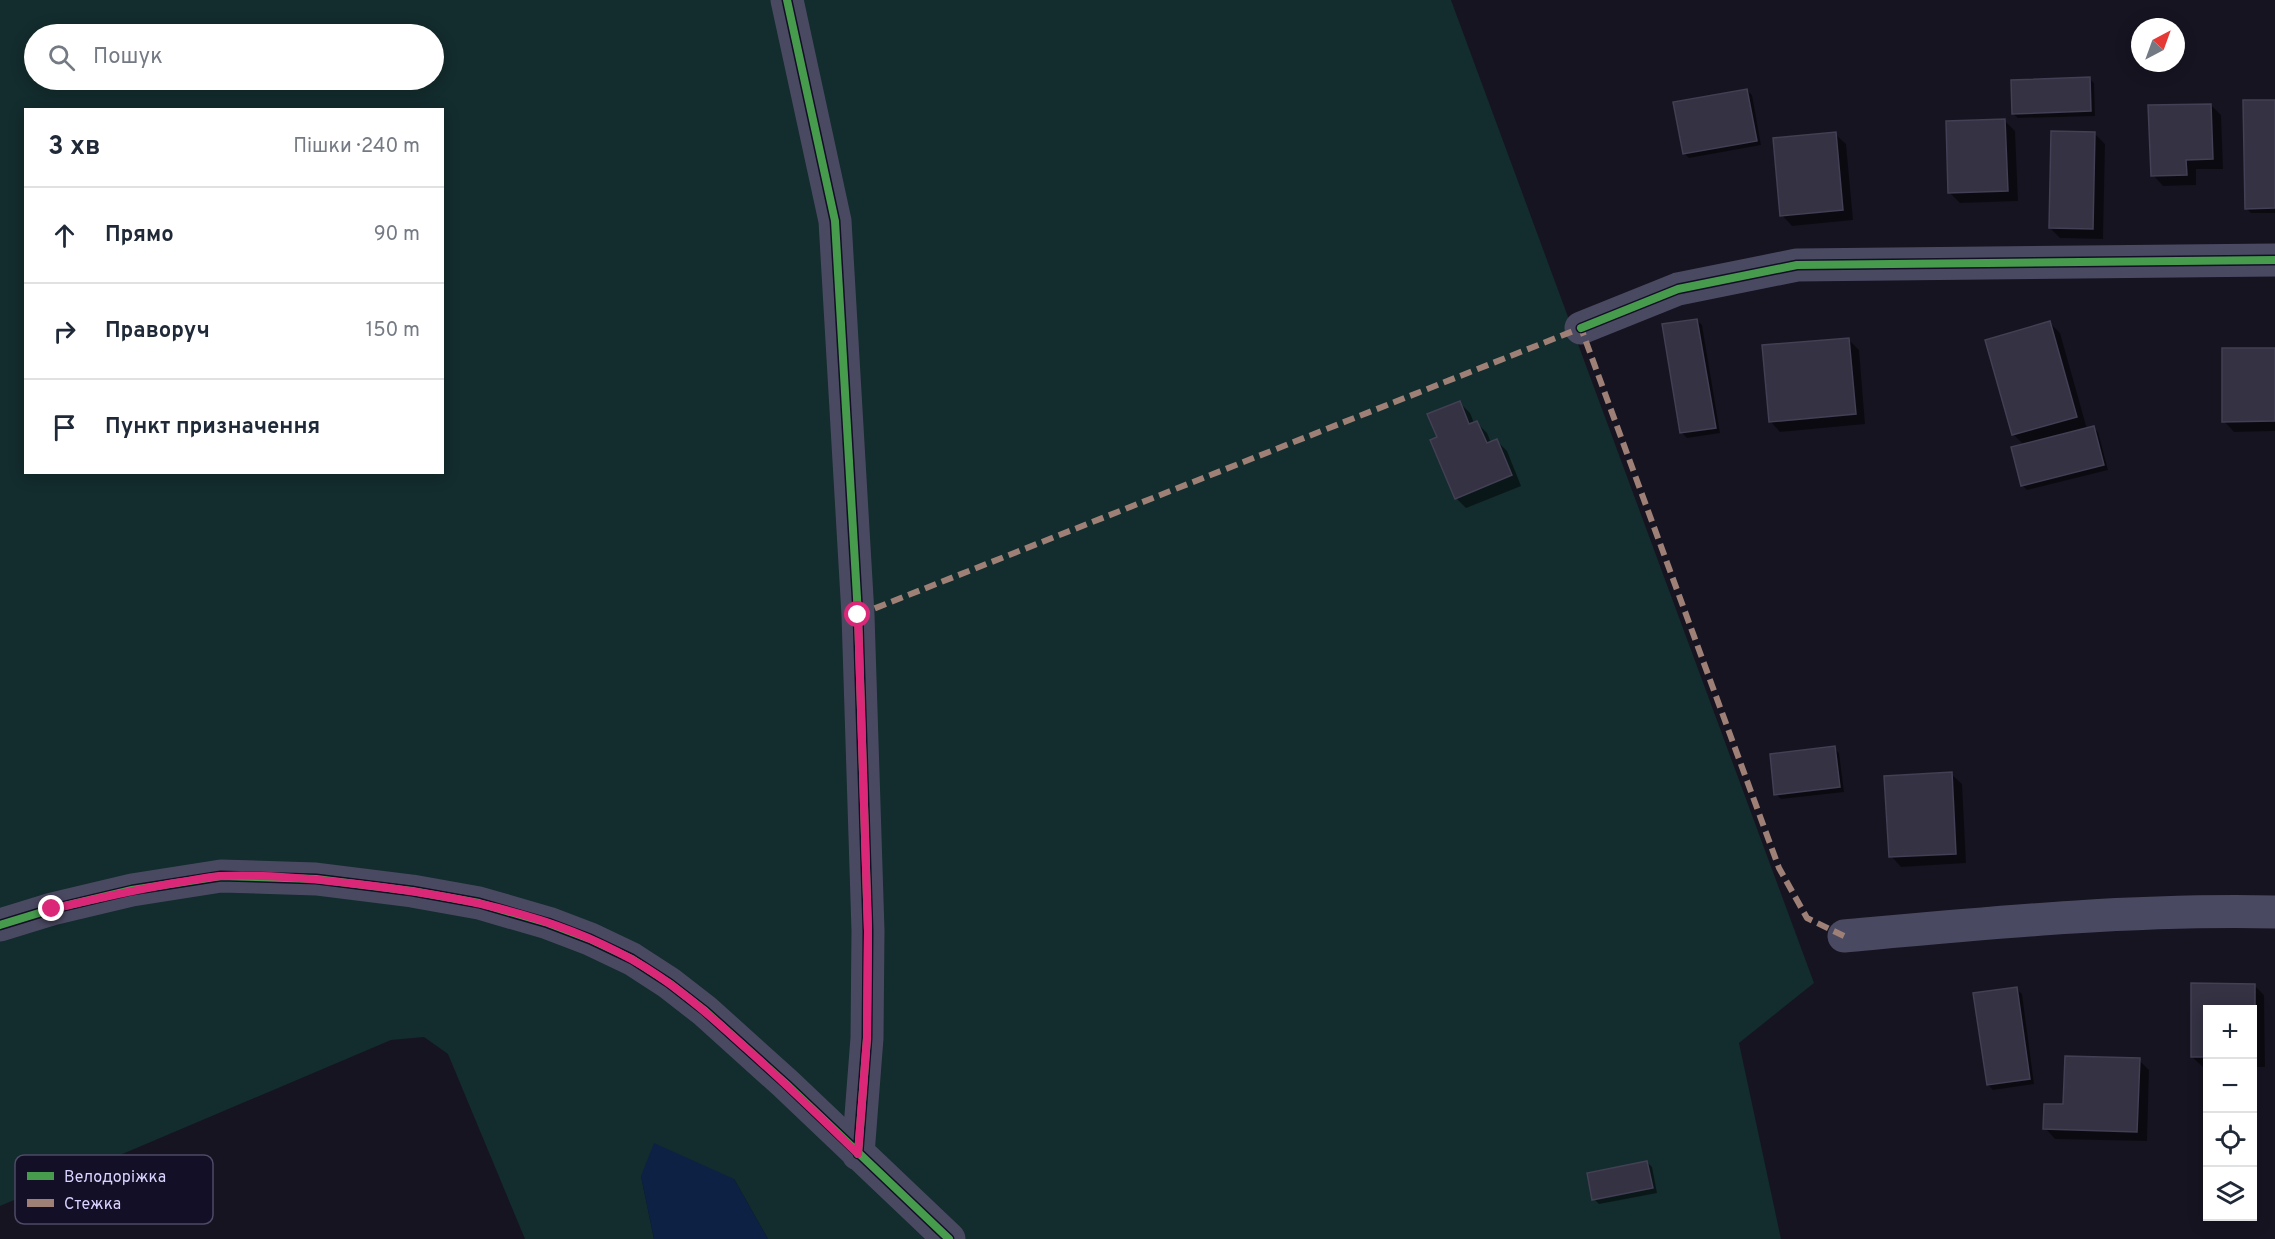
<!DOCTYPE html>
<html lang="uk">
<head>
<meta charset="utf-8">
<style>
	:root { --surface:#fff; --page:#f2f2f3; --text:#1f2937; --muted:#747a83; --line:#e0e1e3 }
	body { margin:0; font-family:Overpass,sans-serif; background:var(--page); color:var(--text) }
	.controls { position:absolute; right:18px; bottom:18px; display:grid; overflow:hidden; border-radius:0px; box-shadow:0 3px 15px #0003 }
	.controls button { width:54px; height:54px; display:grid; place-items:center; padding:0; border:0; border-bottom:2px solid var(--line); background:var(--surface); color:var(--text); font:30px sans-serif }
	.compass { position:absolute; left:2131px; top:18px; width:54px; height:54px; border-radius:50%; background:var(--surface); box-shadow:0 3px 15px #0003; rotate:41deg }
	.stop { position:absolute; width:18px; height:18px; margin:-14px; border:4px solid #db2777; border-radius:50%; background:#fff }
	.stop.end { background:#db2777; border-color:#fff; box-shadow:0 2px 6px #0008 }
	.list { margin:0; padding:0; list-style:none }
	h2 { display:flex; justify-content:space-between; align-items:center; height:78px; margin:0; padding:0 24px; font-size:26px }
	h2 small { font-size:20px; font-weight:400; color:var(--muted) }
	.list li { display:grid; grid-template-columns:39px 1fr auto; gap:18px; align-items:center; box-sizing:border-box; height:96px; padding:0 24px; border-top:2px solid var(--line) }
	.list b { display:block; font-size:22px; white-space:nowrap }
	.list em { font-size:20px; font-style:normal; color:var(--muted) }
	.icon { flex:none; width:33px; height:33px; fill:none; stroke:currentColor; stroke-width:2; stroke-linecap:round; stroke-linejoin:round }
	.map { position:relative; flex:none; width:2275px; height:1239px; overflow:hidden }
	.search { position:absolute; background:var(--surface); box-shadow:0 3px 15px #0003; left:24px; top:24px; width:420px; height:66px; display:flex; align-items:center; gap:15px; box-sizing:border-box; padding:0 21px; border-radius:33px; color:var(--muted); font-size:22px }
	.panel { position:absolute; background:var(--surface); box-shadow:0 3px 15px #0003; left:24px; top:108px; width:420px; height:366px; border-radius:0px }
	.map>svg:first-child { display:block }
	.green { fill:#132c2d; fill-rule:evenodd }
	.water { fill:#0d2144 }
	.shadow { fill:#0007 }
	.building { fill:#343243; stroke:#433f54; stroke-width:1.5 }
	.lines { fill:none; stroke-linecap:round; stroke-linejoin:round }
	.minor { stroke:#4a4962; stroke-width:33 }
	.quiet { stroke:#9e8076; stroke-width:6; stroke-dasharray:12 6; stroke-linecap:butt }
	.cycleway-casing { stroke:#130f26; stroke-width:11 }
	.cycleway { stroke:#469c4c; stroke-width:8 }
	.route { stroke:#db2777; stroke-width:8 }
	.key { fill:#130f26; stroke:#4e4a67; stroke-width:1.5 }
	.key-label { font-size:16px; fill:#d9d4ff }
</style>
</head>
<body>
<div class="map">
<svg width="2275" height="1239" viewBox="0 0 2275 1239">
	<rect width="100%" height="100%" fill="#161421"/>
	<!-- green -->
	<path class="green" d="M 0,0 L 1451,0 L 1814,983 L 1739,1043 L 1781,1239 L 768,1239 L 734,1179 L 641,1176 L 654,1239 L 525,1239 L 448,1054 L 424,1037 L 391,1040 L 0,1206 ZM 34,34 L 434,34 L 434,80 L 34,80 ZM 26,110 L 442,110 L 442,472 L 26,472 Z"/>
	<!-- water -->
	<path class="water" d="M 654,1143 L 734,1179 L 768,1239 L 654,1239 L 641,1176 Z"/>
	<!-- shadow -->
	<path class="shadow" d="M 2089,78 L 2094,83 L 2095,116 L 2018,118 L 2013,114 Z
		M 1747,90 L 1752,95 L 1761,145 L 1689,158 L 1684,153 Z
		M 2275,101 L 2275,213 L 2251,213 L 2246,208 Z
		M 2211,105 L 2221,115 L 2223,169 L 2196,169 L 2196,185 L 2163,186 L 2153,175 Z
		M 2004,120 L 2015,131 L 2018,201 L 1960,203 L 1950,193 Z
		M 2094,133 L 2105,144 L 2103,239 L 2060,238 L 2050,228 Z
		M 1835,134 L 1846,144 L 1853,220 L 1792,226 L 1782,215 Z
		M 1697,320 L 1702,325 L 1720,433 L 1687,438 L 1682,433 Z
		M 2050,323 L 2060,333 L 2087,429 L 2094,428 L 2098,432 L 2108,470 L 2027,490 L 2022,485 L 2024,445 L 2013,434 Z
		M 1848,339 L 1859,350 L 1865,424 L 1780,432 L 1770,421 Z
		M 2275,349 L 2275,431 L 2234,432 L 2224,421 Z
		M 1460,403 L 1470,413 L 1474,423 L 1477,423 L 1487,433 L 1491,443 L 1497,441 L 1507,451 L 1521,486 L 1466,508 L 1456,498 L 1439,438 Z
		M 1834,748 L 1839,753 L 1844,792 L 1781,799 L 1776,794 Z
		M 1951,774 L 1962,784 L 1966,863 L 1901,867 L 1891,856 Z
		M 2193,985 L 2254,985 L 2264,995 L 2265,1067 L 2252,1067 L 2252,1010 L 2208,1010 L 2208,1067 L 2203,1067 L 2192,1057 Z
		M 2017,989 L 2022,994 L 2034,1084 L 1993,1090 L 1988,1085 Z
		M 2139,1060 L 2149,1070 L 2147,1141 L 2055,1139 L 2045,1128 L 2065,1106 Z
		M 1647,1162 L 1652,1167 L 1657,1193 L 1599,1204 L 1594,1199 Z"/>
	<!-- building -->
	<path class="building" d="M 2090,77 L 2091,111 L 2012,114 L 2011,80 Z
		M 1747,89 L 1757,141 L 1683,154 L 1673,102 Z
		M 2243,100 L 2275,100 L 2275,208 L 2245,209 Z
		M 2211,104 L 2213,159 L 2186,160 L 2187,175 L 2151,176 L 2148,105 Z
		M 2005,119 L 2008,191 L 1948,193 L 1946,121 Z
		M 2051,131 L 2095,132 L 2093,229 L 2049,228 Z
		M 1836,132 L 1843,210 L 1780,216 L 1773,138 Z
		M 1697,319 L 1716,428 L 1680,433 L 1662,324 Z
		M 2050,321 L 2077,417 L 2012,435 L 1985,340 Z
		M 1849,338 L 1856,414 L 1769,422 L 1762,345 Z
		M 2222,348 L 2275,348 L 2275,421 L 2222,422 Z
		M 1460,401 L 1469,424 L 1477,421 L 1487,443 L 1497,439 L 1512,475 L 1455,499 L 1430,440 L 1437,437 L 1427,414 Z
		M 2094,426 L 2104,465 L 2021,486 L 2011,447 Z
		M 1835,746 L 1840,787 L 1774,795 L 1770,754 Z
		M 1952,772 L 1956,854 L 1889,857 L 1884,776 Z
		M 2191,983 L 2255,984 L 2255,1057 L 2252,1057 L 2252,1010 L 2208,1010 L 2208,1057 L 2191,1057 Z
		M 2017,987 L 2030,1079 L 1987,1085 L 1973,993 Z
		M 2065,1056 L 2140,1058 L 2137,1132 L 2043,1129 L 2044,1104 L 2063,1104 Z
		M 1647,1161 L 1653,1188 L 1592,1200 L 1587,1173 Z"/>
	<g class="lines">
		<!-- minor -->
		<path class="minor" d="M 787,0 L 835,221 L 858,615 L 868,931 L 867,1038 L 858,1154
			M 1581,328 L 1678,289 L 1797,265 L 2275,260
			M 0,925 L 52,909 L 132,890 L 221,876 L 316,879 L 412,891 L 479,903 L 548,923 L 590,939 L 632,959 L 669,983 L 705,1011 L 786,1084 L 949,1239
			M 1844,936 C 1988,923 2130,909 2275,912"/>
		<!-- quiet -->
		<path class="quiet" d="M 858,615 L 1581,328 L 1779,868 L 1807,918 L 1844,936"/>
		<!-- cycleway casing -->
		<g class="cycleway-casing">
			<path id="cycleway" d="M 787,0 L 835,221 L 858,615 L 868,931 L 867,1038 L 858,1154
				M 1581,328 L 1678,289 L 1797,265 L 2275,260
				M 0,925 L 52,909 L 132,890 L 221,876 L 316,879 L 412,891 L 479,903 L 548,923 L 590,939 L 632,959 L 669,983 L 705,1011 L 786,1084 L 949,1239"/>
		</g>
		<!-- cycleway -->
		<use href="#cycleway" class="cycleway"/>
	</g>
	<g class="lines">
		<!-- route -->
		<path class="route" d="M 52,909 C 95,899 137,889 181,882 C 194,880 208,877 221,876 C 265,874 313,879 357,884 C 451,895 548,912 631,959 C 671,981 706,1012 739,1042 C 780,1078 819,1116 858,1154 L 867,1038 L 868,931 L 858,615"/>
	</g>
	<!-- legend -->
	<rect x="15" y="1155" width="198" height="69" rx="9" class="key"/>
	<rect x="27" y="1172" width="27" height="8" fill="#469c4c"/>
	<rect x="27" y="1199" width="27" height="8" fill="#9e8076"/>
	<g class="key-label">
		<text x="64" y="1182">Велодоріжка</text>
		<text x="64" y="1209">Стежка</text>
	</g>
</svg>
<div class="controls">
<button>+</button>
<button>−</button>
<button><svg class="icon" aria-label="locate" viewBox="0 0 24 24"><circle cx="12" cy="12" r="6"/><path d="M12 2v4M12 18v4M2 12h4M18 12h4"/></svg></button>
<button><svg class="icon" aria-label="layers" viewBox="0 0 24 24"><path d="M12 4l9 5-9 5-9-5zM3 14l9 5 9-5"/></svg></button>
</div>
<svg class="compass" viewBox="-18 -18 36 36"><path d="M0-13l5 13h-10z" fill="#e53935"/><path d="M0 13l5-13h-10z" fill="#747a83"/></svg>
<div class="stop" style="left:858px;top:615px"></div>
<div class="stop end" style="left:52px;top:909px"></div>
<div class="search"><svg class="icon" aria-label="search" viewBox="0 0 24 24"><circle cx="10" cy="10" r="6"/><path d="M15 15l6 6"/></svg>Пошук</div>
<section class="panel">
<h2>3 хв<small>Пішки · 240 m</small></h2>
<ul class="list">
<li><svg class="icon" aria-label="ahead" viewBox="0 0 24 24"><path d="M12 20V5M6 11l6-6 6 6"/></svg><div><b>Прямо</b></div><em>90 m</em></li>
<li><svg class="icon" aria-label="right" viewBox="0 0 24 24"><path d="M7 20v-9h11M14 6l5 5-5 5"/></svg><div><b>Праворуч</b></div><em>150 m</em></li>
<li><svg class="icon" aria-label="arrive" viewBox="0 0 24 24"><path d="M6 21V4h12l-3 4 3 4H6"/></svg><div><b>Пункт призначення</b></div></li>
</ul>
</section>
</div>
</body>
</html>
